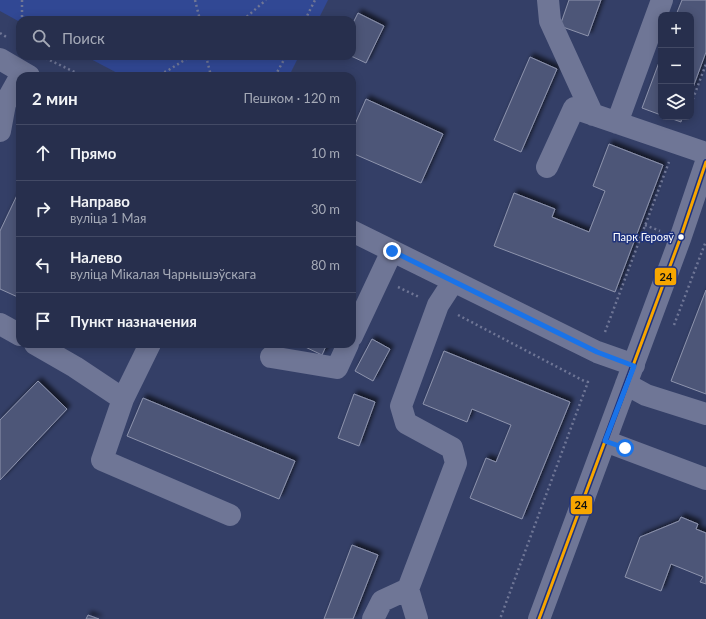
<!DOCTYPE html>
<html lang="ru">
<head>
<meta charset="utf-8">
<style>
	:root { --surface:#272f4d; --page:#2f3754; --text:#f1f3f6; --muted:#a4a9b6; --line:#434a65 }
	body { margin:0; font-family:Lato,sans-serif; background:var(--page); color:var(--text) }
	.controls { position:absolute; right:12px; top:12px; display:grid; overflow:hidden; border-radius:8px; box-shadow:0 2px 10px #0003 }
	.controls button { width:36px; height:36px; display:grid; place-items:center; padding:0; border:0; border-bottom:1px solid var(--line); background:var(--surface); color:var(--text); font:20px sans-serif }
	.stop { position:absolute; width:12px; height:12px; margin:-9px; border:3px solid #1a73e8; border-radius:50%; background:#fff }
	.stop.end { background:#1a73e8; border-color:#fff; box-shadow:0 1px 4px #0008 }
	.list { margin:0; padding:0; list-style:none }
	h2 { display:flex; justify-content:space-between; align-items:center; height:52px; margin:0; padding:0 16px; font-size:17px }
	h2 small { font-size:13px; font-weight:400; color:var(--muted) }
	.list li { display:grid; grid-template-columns:26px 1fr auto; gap:12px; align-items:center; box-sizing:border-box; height:56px; padding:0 16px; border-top:1px solid var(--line) }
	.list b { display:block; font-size:15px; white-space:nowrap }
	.list p { margin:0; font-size:13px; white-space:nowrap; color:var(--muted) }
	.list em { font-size:13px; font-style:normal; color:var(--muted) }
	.icon { flex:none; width:22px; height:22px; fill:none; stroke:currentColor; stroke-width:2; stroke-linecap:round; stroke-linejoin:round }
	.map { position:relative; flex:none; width:706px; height:619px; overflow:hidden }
	.search { position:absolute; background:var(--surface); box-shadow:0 2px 10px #0003; left:16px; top:16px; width:340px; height:44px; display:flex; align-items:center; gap:10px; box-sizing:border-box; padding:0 14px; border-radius:12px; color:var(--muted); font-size:15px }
	.panel { position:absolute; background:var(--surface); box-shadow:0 2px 10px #0003; left:16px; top:72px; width:340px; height:276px; border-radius:12px }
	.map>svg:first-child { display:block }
	.green { fill:#314894 }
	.building { fill:#4e5778; stroke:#8d93ad; filter:url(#shadow) }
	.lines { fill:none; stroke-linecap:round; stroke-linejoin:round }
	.path { stroke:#6f7696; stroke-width:2.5; stroke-dasharray:2 3; stroke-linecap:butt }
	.minor { stroke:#6f7696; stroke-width:22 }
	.bus-1-casing { stroke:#1e327d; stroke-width:6 }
	.bus-1 { stroke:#f7a600; stroke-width:3 }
	.route { stroke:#1a73e8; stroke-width:5 }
	.bus-dot { fill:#fff; stroke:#1e327d; stroke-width:1.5 }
	.labels { text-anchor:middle; stroke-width:3; stroke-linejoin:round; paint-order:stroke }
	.bus-label { font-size:11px; fill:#fff; stroke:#1e327d; text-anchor:end }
	.line-badge { stroke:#1e327d; stroke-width:1.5 }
	.pale-badge-label { font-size:11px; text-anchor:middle; font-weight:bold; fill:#111 }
</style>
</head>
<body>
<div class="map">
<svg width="706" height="619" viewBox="0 0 706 619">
	<defs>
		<filter id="shadow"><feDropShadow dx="3.5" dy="-3.5" stdDeviation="2" flood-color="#0009"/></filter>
	</defs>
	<rect width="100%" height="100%" fill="#343f67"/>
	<!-- green -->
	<path class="green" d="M 0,0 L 328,0 L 318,20 L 20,20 L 20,22 L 0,11 Z
		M 85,56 L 299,56 L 289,76 L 123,76 Z"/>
	<!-- building -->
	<path class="building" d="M 569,0 L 601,0 L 588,36 L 560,26 Z
		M 682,0 L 706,0 L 706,52 L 691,93 L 691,15 L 676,15 Z
		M 358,13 L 384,26 L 366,63 L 351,56 L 352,56 L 352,25 Z
		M 530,57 L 557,69 L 521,152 L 494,140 Z
		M 661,57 L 661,115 L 642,108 Z
		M 366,99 L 443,134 L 421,183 L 352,153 L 352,131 Z
		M 667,117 L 682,117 L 681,122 Z
		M 609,144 L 663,165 L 615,292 L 494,246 L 514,193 L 555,209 L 552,217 L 589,232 L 605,191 L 593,186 Z
		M 20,189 L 20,298 L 0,289 L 0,231 Z
		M 706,290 L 706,394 L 671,381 Z
		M 372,339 L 390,349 L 373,381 L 355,371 Z
		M 299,344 L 327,344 L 322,355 Z
		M 444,351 L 570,402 L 522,519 L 470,498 L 486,458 L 496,462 L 511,425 L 472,409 L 467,422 L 423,404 Z
		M 38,381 L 67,409 L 0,480 L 0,420 Z
		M 354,394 L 375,402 L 359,446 L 338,438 Z
		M 143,398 L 295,461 L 279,499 L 127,436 Z
		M 681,517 L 698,524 L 696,529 L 706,533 L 706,584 L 700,582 L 703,577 L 671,564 L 661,591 L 625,577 L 640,537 L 679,521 Z
		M 352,545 L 378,555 L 353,619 L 324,619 Z
		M 88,615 L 99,619 L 86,619 Z"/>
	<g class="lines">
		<!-- path -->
		<path class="path" d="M 22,0 L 22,20
			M 195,0 L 200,20
			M 243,20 L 266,0
			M 305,20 L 315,0
			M 0,33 L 8,38
			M 41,56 L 83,76
			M 206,56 L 211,76
			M 155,76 L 167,71 L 191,56
			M 275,76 L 286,56
			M 691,104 L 706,64
			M 645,225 L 660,231
			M 398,287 L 419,297
			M 458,315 L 584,381 L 588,382 L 500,619
			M 674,325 L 706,241
			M 605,332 L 669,162"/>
		<!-- minor -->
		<path class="minor" d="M 548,0 L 550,21 L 593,115
			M 0,59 L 29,76
			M 617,123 L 662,0
			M 0,131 L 5,104 L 20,77
			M 547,167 L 574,108 L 706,153
			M 352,231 L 597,352 L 634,365
			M 0,324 L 20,335
			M 352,336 L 392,251
			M 35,344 L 75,367 L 123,399 L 150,344
			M 271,357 L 337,368 L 348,344
			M 626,384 L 646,395 L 706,414
			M 123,399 L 102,460 L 230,515
			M 605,441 L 706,479
			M 373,619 L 382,601 L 408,589
			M 417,619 L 408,589 L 456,463 L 452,448 L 406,423 L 401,406 L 438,305 L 453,282
			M 539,619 L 680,239 L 706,162"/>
		<!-- bus-1 casing -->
		<g class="bus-1-casing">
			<path id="bus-1" d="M 539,619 L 680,239 L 706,162"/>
		</g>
		<!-- bus-1 -->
		<use href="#bus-1" class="bus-1"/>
	</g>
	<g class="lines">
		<!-- route -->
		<path class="route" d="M 392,251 L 597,352 L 634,366 L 605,441 L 625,448"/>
	</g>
	<!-- markers -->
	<circle class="bus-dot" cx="681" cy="237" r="3.5"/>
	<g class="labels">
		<!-- bus labels -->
		<g class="bus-label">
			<text x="674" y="241">Парк Герояў</text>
		</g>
	</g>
	<g class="line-badge">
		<rect x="654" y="267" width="23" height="19" rx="4" fill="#f7a600"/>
		<rect x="570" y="495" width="23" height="20" rx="4" fill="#f7a600"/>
	</g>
	<g class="pale-badge-label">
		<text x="666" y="281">24</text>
		<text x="581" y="509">24</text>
	</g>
</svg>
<div class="controls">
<button>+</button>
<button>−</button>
<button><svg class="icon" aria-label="layers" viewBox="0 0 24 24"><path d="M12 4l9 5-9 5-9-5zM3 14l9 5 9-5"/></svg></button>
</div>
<div class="stop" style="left:625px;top:448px"></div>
<div class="stop end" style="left:392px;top:251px"></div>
<div class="search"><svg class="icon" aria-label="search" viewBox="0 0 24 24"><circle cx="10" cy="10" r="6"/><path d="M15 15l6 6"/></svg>Поиск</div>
<section class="panel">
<h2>2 мин<small>Пешком · 120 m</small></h2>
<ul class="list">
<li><svg class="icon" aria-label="ahead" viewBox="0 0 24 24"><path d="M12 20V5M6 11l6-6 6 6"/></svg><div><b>Прямо</b></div><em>10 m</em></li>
<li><svg class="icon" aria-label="right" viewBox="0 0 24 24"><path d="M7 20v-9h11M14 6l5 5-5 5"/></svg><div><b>Направо</b><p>вуліца 1 Мая</p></div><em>30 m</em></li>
<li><svg class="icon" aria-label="left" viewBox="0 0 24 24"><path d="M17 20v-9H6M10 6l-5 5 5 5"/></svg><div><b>Налево</b><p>вуліца Мікалая Чарнышэўскага</p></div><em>80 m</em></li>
<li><svg class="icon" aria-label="arrive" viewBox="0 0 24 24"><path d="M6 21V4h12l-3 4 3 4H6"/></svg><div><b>Пункт назначения</b></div></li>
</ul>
</section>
</div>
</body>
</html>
